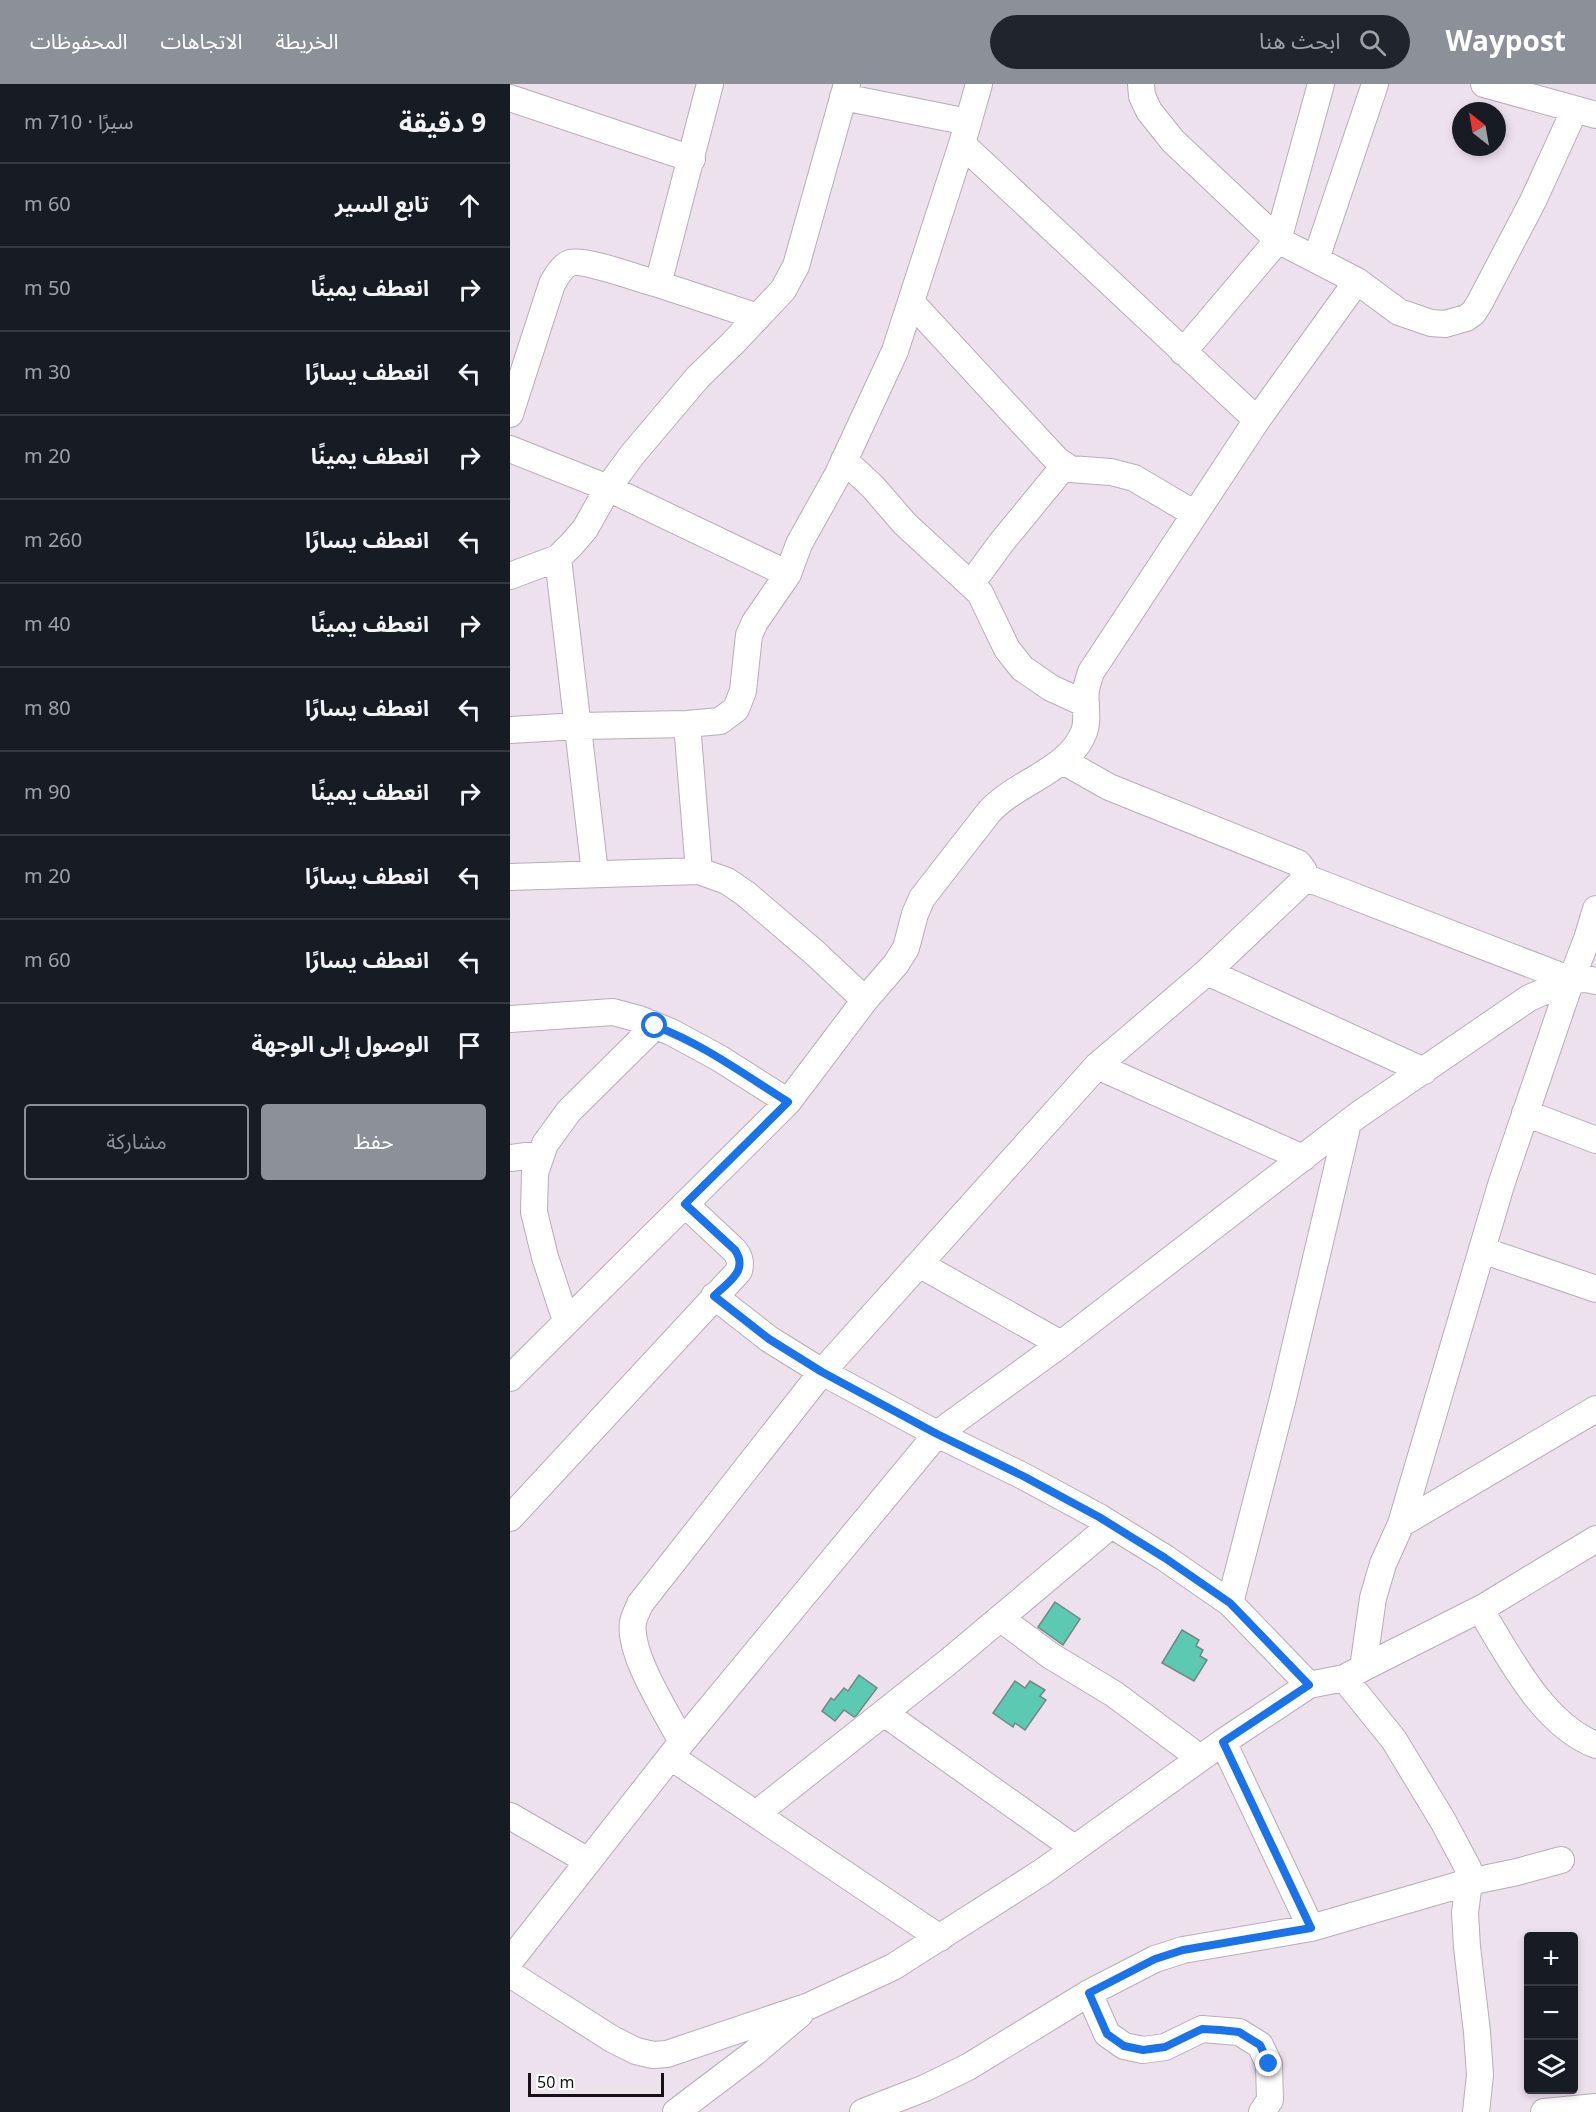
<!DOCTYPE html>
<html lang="ar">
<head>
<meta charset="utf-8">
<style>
	:root { --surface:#171b24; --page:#20242c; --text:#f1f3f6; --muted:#9ea1a6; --line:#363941; --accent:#8c9099 }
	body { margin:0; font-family:Georgia,"Noto Sans Arabic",serif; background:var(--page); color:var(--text); direction:rtl }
	.controls { position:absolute; right:18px; bottom:18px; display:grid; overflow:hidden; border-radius:6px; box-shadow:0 3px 9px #0003 }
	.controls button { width:54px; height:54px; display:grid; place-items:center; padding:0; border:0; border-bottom:2px solid var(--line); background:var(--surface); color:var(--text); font:30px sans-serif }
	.compass { position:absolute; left:942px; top:18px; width:54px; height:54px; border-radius:50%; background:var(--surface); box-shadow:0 3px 9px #0003; rotate:329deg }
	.scale { position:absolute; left:18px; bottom:15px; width:136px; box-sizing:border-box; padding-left:6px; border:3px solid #151115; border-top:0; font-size:16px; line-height:21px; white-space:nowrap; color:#151115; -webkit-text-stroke:4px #fff; paint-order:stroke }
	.stop { position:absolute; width:18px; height:18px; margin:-14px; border:4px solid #1a73e8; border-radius:50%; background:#fff }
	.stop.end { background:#1a73e8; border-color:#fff; box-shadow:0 2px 6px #0008 }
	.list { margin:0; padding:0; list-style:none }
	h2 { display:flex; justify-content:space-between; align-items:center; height:78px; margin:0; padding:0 24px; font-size:26px }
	h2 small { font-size:20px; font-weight:400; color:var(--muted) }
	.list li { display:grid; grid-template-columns:39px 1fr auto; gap:18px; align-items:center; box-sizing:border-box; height:84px; padding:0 24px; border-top:2px solid var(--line) }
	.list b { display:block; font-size:22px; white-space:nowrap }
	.list em { font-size:20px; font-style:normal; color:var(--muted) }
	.actions { display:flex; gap:12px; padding:18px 24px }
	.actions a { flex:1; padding:14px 0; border:2px solid var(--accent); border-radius:6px; text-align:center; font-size:21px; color:var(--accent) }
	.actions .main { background:var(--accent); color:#fff }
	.icon { flex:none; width:33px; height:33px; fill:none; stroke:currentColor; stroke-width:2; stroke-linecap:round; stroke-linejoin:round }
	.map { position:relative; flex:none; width:1086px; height:2028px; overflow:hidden; direction:ltr }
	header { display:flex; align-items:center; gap:36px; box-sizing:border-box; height:84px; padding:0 30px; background:var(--accent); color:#fff }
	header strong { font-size:28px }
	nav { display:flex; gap:33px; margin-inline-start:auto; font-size:21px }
	.search { width:420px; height:54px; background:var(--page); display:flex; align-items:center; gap:15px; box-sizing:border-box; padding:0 21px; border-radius:33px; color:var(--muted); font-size:22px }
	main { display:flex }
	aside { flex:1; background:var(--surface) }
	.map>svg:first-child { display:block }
	.building { fill:#5cc9b3; stroke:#748681; stroke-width:1.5 }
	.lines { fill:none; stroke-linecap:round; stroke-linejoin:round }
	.minor-casing { stroke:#b8adb9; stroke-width:28 }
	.minor { stroke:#fff; stroke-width:26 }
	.route { stroke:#1a73e8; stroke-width:8 }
</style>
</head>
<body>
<header>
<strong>Waypost</strong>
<div class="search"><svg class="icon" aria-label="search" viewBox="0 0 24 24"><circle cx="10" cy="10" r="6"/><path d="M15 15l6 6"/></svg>ابحث هنا</div>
<nav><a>الخريطة</a><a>الاتجاهات</a><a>المحفوظات</a></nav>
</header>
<main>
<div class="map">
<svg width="1086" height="2028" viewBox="0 0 1086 2028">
	<rect width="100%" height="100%" fill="#ede1ee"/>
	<!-- building -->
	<path class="building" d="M 545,1518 L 570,1535 L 553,1561 L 528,1543 Z
		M 672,1546 L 689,1556 L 686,1562 L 693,1566 L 690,1572 L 697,1576 L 684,1597 L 652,1579 Z
		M 349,1591 L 367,1604 L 346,1632 L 344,1633 L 334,1626 L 325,1637 L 312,1627 L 321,1614 L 324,1616 L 334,1604 L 338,1607 Z
		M 505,1597 L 515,1604 L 520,1597 L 535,1606 L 530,1612 L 536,1616 L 515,1646 L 505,1639 L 503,1643 L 483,1629 Z"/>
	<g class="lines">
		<!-- minor casing -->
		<g class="minor-casing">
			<path id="minor" d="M 200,0 L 148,200 L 248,233
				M 631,0 L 632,12 L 639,27 L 663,57 L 768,156 L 673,268
				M 811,0 L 768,156 L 847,197 L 889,228 L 921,239 L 935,240 L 956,234 L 963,229 L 969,220 L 1023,117 L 1064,27
				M 974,0 L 1086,31
				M 333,13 L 458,38
				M 0,14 L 182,75
				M 452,60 L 747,336
				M 806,175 L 865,0
				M 401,218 L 547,376 L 560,385 L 601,388 L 624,394 L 685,430
				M 0,330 L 42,200 C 46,193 52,182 60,179 C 74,174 132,196 148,200
				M 0,365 L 98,404 L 278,490
				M 334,376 L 363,403 L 395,440 L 470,509 L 497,565 L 512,584 L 541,604 L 576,620
				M 48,474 L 85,789
				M 0,492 L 48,474 L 62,460 L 75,445 L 98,404 L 122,371 L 188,293 L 223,259 L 273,206 L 286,182 L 337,0
				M 461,500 L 491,459 L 555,381
				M 177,640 L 189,787
				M 0,646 L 69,642 L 177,640 L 210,637 L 226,625 L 233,607 L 239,551 L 245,538 L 278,490 L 289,460 L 328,390 L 385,267 L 452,60 L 469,0
				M 553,677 L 599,703 L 788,779 L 794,787 L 792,798 L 697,888 L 587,982
				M 0,793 L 189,787 L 217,797 L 236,810 L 305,869 L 355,916
				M 794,793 L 1061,896 L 1076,895 L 1086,897
				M 697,888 L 914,987
				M 0,935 L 103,928 L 129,935 L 161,948 L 209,974 L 278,1018
				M 1015,1029 L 1086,1056
				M 0,1074 L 31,1070
				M 972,1166 L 1086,1205
				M 409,1180 L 551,1260
				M 204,1212 L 259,1255 L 312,1288 L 427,1350 L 513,1392 L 589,1433 L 655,1474 L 720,1519 L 799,1601
				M 56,1237 L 35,1173 L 24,1128 L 25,1089 L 35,1060 L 59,1027 L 145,942
				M 0,1294 L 278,1018 L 355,916 L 386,880 L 396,864 L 405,830 L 412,814 L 479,728 C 507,697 559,687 574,648 C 579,635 574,620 576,606 C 577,600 579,594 581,588 L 747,336 L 847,197
				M 0,1434 L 229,1187 C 231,1178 230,1173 224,1166 L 175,1120
				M 891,1440 L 1086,1325
				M 720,1519 L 773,1314 L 838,1039
				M 970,1525 C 999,1572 1032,1640 1086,1661
				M 490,1534 L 541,1572 L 604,1610 L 690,1674
				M 853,1584 L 974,1523 L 1086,1455
				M 834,1594 L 884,1656 L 933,1737 L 958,1784 L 959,1798 L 955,1829 L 957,1863 L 967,1948 L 970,1991 L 966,2028
				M 374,1629 L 564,1764
				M 172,1658 C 157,1629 118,1570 123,1538 C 124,1532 128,1526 130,1520 L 312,1288 L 587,982 L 793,1074
				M 713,1658 L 801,1844
				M 161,1673 L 430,1854
				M 246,1730 L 438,1578 L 601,1441
				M 0,1732 L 78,1777
				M 0,1877 L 172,1658 L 427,1350 L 551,1260 L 848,1031 L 1019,914 L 1061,896 L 1077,855 L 1086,825
				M 0,1890 L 102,1955 L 126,1967 L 143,1971 L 157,1970 L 299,1922 L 383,1883 L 532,1788 L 713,1658 L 799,1601 L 834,1594 L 853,1584 L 863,1514 L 873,1480 L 891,1440 L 991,1101 L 1061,896
				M 579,1909 L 597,1950 L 614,1962 L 633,1966 L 655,1963 L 692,1945 L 729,1948 L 750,1961 L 759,1980 L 760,2016 L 752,2028
				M 166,2028 L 244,1969 L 290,1930
				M 353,2028 L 415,2004 L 458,1983 L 579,1909 L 645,1875 L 673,1866 L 801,1844 L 959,1798 L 1007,1788 L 1051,1776
				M 1034,2028 L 1086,2023"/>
		</g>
		<!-- minor -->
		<use href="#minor" class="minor"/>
	</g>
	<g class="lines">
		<!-- route -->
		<path class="route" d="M 145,942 C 193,960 235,991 278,1018 L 175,1120 L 225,1166 C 239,1187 218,1198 204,1212 L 259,1255 L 312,1288 L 427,1350 L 513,1392 L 589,1433 L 655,1474 L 720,1519 L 799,1601 L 713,1658 L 801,1844 L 673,1866 L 645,1875 L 579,1909 L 597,1950 L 614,1962 L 633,1966 L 655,1963 L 692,1945 L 710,1946 L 729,1948 L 750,1961 L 759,1980"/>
	</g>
</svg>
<div class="controls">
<button>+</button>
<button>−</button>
<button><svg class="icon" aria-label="layers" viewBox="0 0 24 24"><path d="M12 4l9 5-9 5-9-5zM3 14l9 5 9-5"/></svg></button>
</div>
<svg class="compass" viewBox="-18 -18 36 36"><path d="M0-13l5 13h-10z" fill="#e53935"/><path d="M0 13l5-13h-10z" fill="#9ea1a6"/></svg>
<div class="scale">50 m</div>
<div class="stop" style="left:145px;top:942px"></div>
<div class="stop end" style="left:759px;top:1980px"></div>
</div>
<aside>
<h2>9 دقيقة<small>سيرًا · 710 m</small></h2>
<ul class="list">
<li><svg class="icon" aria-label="ahead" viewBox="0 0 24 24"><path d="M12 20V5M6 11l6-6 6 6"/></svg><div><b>تابع السير</b></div><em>60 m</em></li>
<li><svg class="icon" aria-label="right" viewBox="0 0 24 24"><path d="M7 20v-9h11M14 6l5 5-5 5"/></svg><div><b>انعطف يمينًا</b></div><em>50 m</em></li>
<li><svg class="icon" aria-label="left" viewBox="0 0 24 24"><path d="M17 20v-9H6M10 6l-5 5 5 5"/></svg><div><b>انعطف يسارًا</b></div><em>30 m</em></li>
<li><svg class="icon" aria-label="right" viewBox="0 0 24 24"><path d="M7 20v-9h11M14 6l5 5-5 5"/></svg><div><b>انعطف يمينًا</b></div><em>20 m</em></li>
<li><svg class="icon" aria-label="left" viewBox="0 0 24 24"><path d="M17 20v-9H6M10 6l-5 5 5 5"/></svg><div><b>انعطف يسارًا</b></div><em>260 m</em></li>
<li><svg class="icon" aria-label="right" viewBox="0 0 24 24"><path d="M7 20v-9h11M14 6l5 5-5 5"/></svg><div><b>انعطف يمينًا</b></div><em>40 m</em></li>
<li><svg class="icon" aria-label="left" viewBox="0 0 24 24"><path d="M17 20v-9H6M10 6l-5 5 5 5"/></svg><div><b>انعطف يسارًا</b></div><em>80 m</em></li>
<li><svg class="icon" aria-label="right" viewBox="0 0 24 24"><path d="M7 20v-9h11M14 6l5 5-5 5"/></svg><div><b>انعطف يمينًا</b></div><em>90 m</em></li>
<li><svg class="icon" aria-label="left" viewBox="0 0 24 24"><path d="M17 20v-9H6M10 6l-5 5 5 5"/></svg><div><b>انعطف يسارًا</b></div><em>20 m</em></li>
<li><svg class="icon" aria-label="left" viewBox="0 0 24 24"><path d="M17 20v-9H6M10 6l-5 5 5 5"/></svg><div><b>انعطف يسارًا</b></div><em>60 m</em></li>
<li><svg class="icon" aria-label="arrive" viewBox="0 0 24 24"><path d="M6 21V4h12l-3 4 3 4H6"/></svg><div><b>الوصول إلى الوجهة</b></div></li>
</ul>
<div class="actions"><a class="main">حفظ</a><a>مشاركة</a></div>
</aside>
</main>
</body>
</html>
